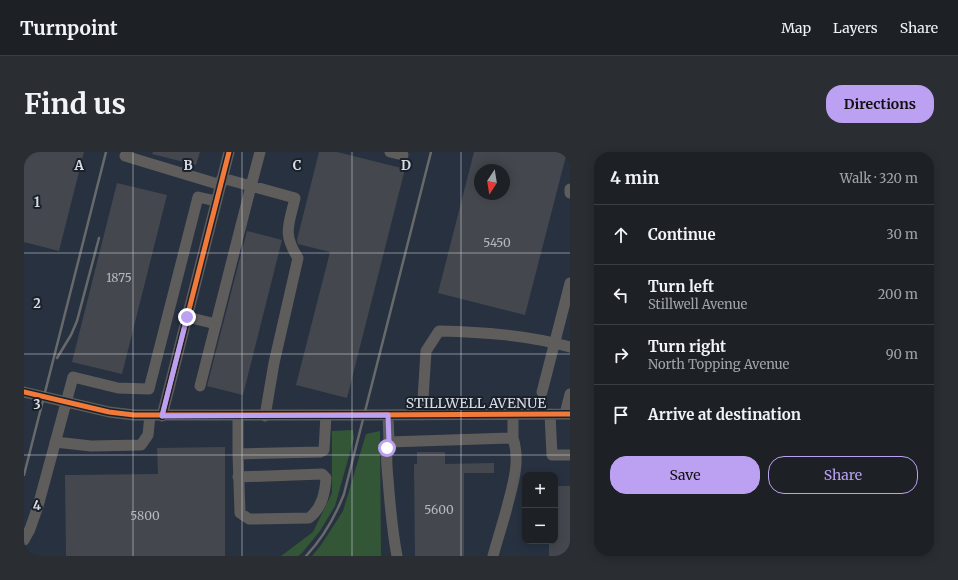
<!DOCTYPE html>
<html lang="en">
<head>
<meta charset="utf-8">
<style>
	:root { --surface:#1d2126; --page:#2a2e32; --text:#f1f3f6; --muted:#a0a3a7; --line:#3b3e43; --accent:#bca0f2 }
	body { margin:0; font-family:Merriweather,serif; background:var(--page); color:var(--text) }
	.controls { position:absolute; right:12px; bottom:12px; display:grid; overflow:hidden; border-radius:8px; box-shadow:0 2px 10px #0003 }
	.controls button { width:36px; height:36px; display:grid; place-items:center; padding:0; border:0; border-bottom:1px solid var(--line); background:var(--surface); color:var(--text); font:20px sans-serif }
	.compass { position:absolute; left:450px; top:12px; width:36px; height:36px; border-radius:50%; background:var(--surface); box-shadow:0 2px 10px #0003; rotate:192deg }
	.stop { position:absolute; width:12px; height:12px; margin:-9px; border:3px solid #bca0f2; border-radius:50%; background:#fff }
	.stop.end { background:#bca0f2; border-color:#fff; box-shadow:0 1px 4px #0008 }
	.list { margin:0; padding:0; list-style:none }
	h2 { display:flex; justify-content:space-between; align-items:center; height:52px; margin:0; padding:0 16px; font-size:17px }
	h2 small { font-size:13px; font-weight:400; color:var(--muted) }
	.list li { display:grid; grid-template-columns:26px 1fr auto; gap:12px; align-items:center; box-sizing:border-box; height:60px; padding:0 16px; border-top:1px solid var(--line) }
	.list b { display:block; font-size:15px; white-space:nowrap }
	.list p { margin:0; font-size:13px; white-space:nowrap; color:var(--muted) }
	.list em { font-size:13px; font-style:normal; color:var(--muted) }
	.actions { display:flex; gap:8px; padding:12px 16px }
	.actions a { flex:1; padding:9px 0; border:1px solid var(--accent); border-radius:16px; text-align:center; font-size:14px; color:var(--accent) }
	.actions .main { background:var(--accent); color:#111 }
	.icon { flex:none; width:22px; height:22px; fill:none; stroke:currentColor; stroke-width:2; stroke-linecap:round; stroke-linejoin:round }
	.map { position:relative; flex:none; width:546px; height:404px; overflow:hidden; border-radius:16px }
	header { display:flex; align-items:center; gap:24px; box-sizing:border-box; height:56px; padding:0 20px; background:var(--surface); border-bottom:1px solid var(--line) }
	header strong { font-size:19px }
	nav { display:flex; gap:22px; margin-inline-start:auto; font-size:14px }
	.intro { display:flex; align-items:center; justify-content:space-between; box-sizing:border-box; height:96px; padding:0 24px }
	h1 { margin:0; font-size:28px }
	.button { padding:10px 18px; border-radius:16px; background:var(--accent); color:#111; font-size:14px; font-weight:700 }
	main { display:flex; gap:24px; padding:0 24px }
	aside { flex:1; background:var(--surface); border-radius:16px; box-shadow:0 2px 10px #0003 }
	.map>svg:first-child { display:block }
	.built { fill:#273140; fill-rule:evenodd }
	.green { fill:#325636 }
	.building { fill:#44484e; fill-rule:evenodd }
	.lines { fill:none; stroke-linecap:round; stroke-linejoin:round }
	.minor { stroke:#5e5d5c; stroke-width:11 }
	.rail { stroke:#68696a; stroke-width:2.5 }
	.cycleway-casing { stroke:#1a212b; stroke-width:8 }
	.cycleway { stroke:#f17a3a; stroke-width:5 }
	.route { stroke:#bca0f2; stroke-width:5 }
	.grid { fill:none; stroke:#d8dde4; stroke-width:1; stroke-opacity:0.55 }
	.labels { text-anchor:middle; stroke-width:4; stroke-linejoin:round; paint-order:stroke }
	.number-label { font-size:12px; fill:#b3b8be }
	.street-label { font-size:14px; fill:#d8dde4; stroke:#1a212b }
	.grid-label { font-size:13px; text-anchor:middle; font-weight:bold; fill:#d8dde4; stroke:#1a212b; stroke-width:4; stroke-linejoin:round; paint-order:stroke }
</style>
</head>
<body>
<header>
<strong>Turnpoint</strong>
<nav><a>Map</a><a>Layers</a><a>Share</a></nav>
</header>
<div class="intro"><h1>Find us</h1><a class="button">Directions</a></div>
<main>
<div class="map">
<svg width="546" height="404" viewBox="0 0 546 404">
	<rect width="100%" height="100%" fill="#272c32"/>
	<!-- built -->
	<path class="built" d="M 0,0 L 546,0 L 546,404 L 0,404 ZM 456,18 L 480,18 L 480,42 L 456,42 ZM 501,323 L 531,323 L 531,389 L 501,389 Z"/>
	<!-- green -->
	<path class="green" d="M 329,278 L 330,286 L 311,354 L 296,379 L 278,401 L 274,404 L 257,404 L 289,380 L 308,341 L 308,279 Z
		M 356,279 L 357,404 L 288,404 L 297,393 L 319,359 L 342,282 Z"/>
	<!-- building -->
	<path class="building" d="M 0,0 L 60,0 L 35,99 L 0,90 Z
		M 129,0 L 176,0 L 172,13 L 128,2 Z
		M 295,0 L 313,0 L 381,17 L 323,246 L 272,233 L 306,100 L 274,92 L 273,88 Z
		M 450,0 L 543,0 L 501,163 L 414,141 ZM 456,18 L 480,18 L 480,42 L 456,42 Z
		M 93,31 L 143,43 L 98,222 L 48,210 Z
		M 223,79 L 258,88 L 219,243 L 183,234 Z
		M 201,295 L 201,404 L 42,404 L 41,323 L 134,322 L 133,296 Z
		M 393,300 L 421,300 L 421,312 L 470,311 L 470,321 L 440,321 L 440,404 L 391,404 L 390,312 L 393,312 Z
		M 531,334 L 546,334 L 546,404 L 525,404 L 525,389 L 531,389 Z"/>
	<g class="lines">
		<!-- minor -->
		<path class="minor" d="M 236,0 L 227,34 L 271,46 C 265,73 258,81 274,106 L 250,211 L 241,264
			M 366,0 L 379,3
			M 101,4 L 197,33
			M 546,37 L 546,41
			M 163,165 L 192,172
			M 176,234 L 227,34 L 198,26
			M 0,240 L 85,260 L 110,263 L 340,263 L 546,262
			M 518,240 L 546,131
			M 526,262 L 528,303 L 546,303
			M 541,262 L 546,242
			M 364,263 L 365,290 L 489,286 L 489,262
			M 398,263 L 402,199 L 415,179 C 459,180 503,183 546,195
			M 138,264 L 205,0
			M 214,264 L 214,302 L 296,300 L 300,298 L 302,263
			M 31,290 L 67,294 L 117,293 L 124,283 L 126,263
			M 365,290 C 361,301 363,315 364,327 C 366,353 368,378 373,404
			M 214,302 L 216,361 L 225,367 L 285,366 C 298,356 301,341 302,326 L 298,322 L 214,325
			M 0,388 L 6,377 L 14,354 L 49,225 L 94,236 L 125,237 L 174,45 L 192,49
			M 469,404 C 473,389 478,374 482,359 C 488,335 497,311 489,286"/>
		<!-- rail -->
		<path class="rail" d="M 33,206 L 47,183 L 53,169 L 75,86
			M 0,323 L 82,0
			M 282,404 C 299,386 311,365 320,342 L 407,0"/>
		<!-- cycleway casing -->
		<g class="cycleway-casing">
			<path id="cycleway" d="M 0,240 L 85,260 L 110,263 L 340,263 L 546,262
				M 138,264 L 205,0"/>
		</g>
		<!-- cycleway -->
		<use href="#cycleway" class="cycleway"/>
	</g>
	<g class="lines">
		<!-- route -->
		<path class="route" d="M 163,165 L 138,264 L 364,263 L 365,290 L 363,296"/>
	</g>
	<!-- grid -->
	<path class="grid" d="M 109,0 L 109,404M 218,0 L 218,404M 328,0 L 328,404M 437,0 L 437,404M 0,101 L 546,101M 0,202 L 546,202M 0,303 L 546,303"/>
	<g class="labels">
		<!-- number labels -->
		<g class="number-label">
			<text x="473" y="95">5450</text>
			<text x="95" y="130">1875</text>
			<text x="415" y="362">5600</text>
			<text x="121" y="368">5800</text>
		</g>
		<!-- street labels -->
		<g class="street-label">
			<text x="452" y="256">STILLWELL AVENUE</text>
		</g>
	</g>
	<g class="grid-label">
		<text x="55" y="18">A</text>
		<text x="164" y="18">B</text>
		<text x="273" y="18">C</text>
		<text x="382" y="18">D</text>
		<text x="13" y="55">1</text>
		<text x="13" y="156">2</text>
		<text x="13" y="257">3</text>
		<text x="13" y="358">4</text>
	</g>
</svg>
<div class="controls">
<button>+</button>
<button>−</button>
</div>
<svg class="compass" viewBox="-18 -18 36 36"><path d="M0-13l5 13h-10z" fill="#e53935"/><path d="M0 13l5-13h-10z" fill="#a0a3a7"/></svg>
<div class="stop" style="left:363px;top:296px"></div>
<div class="stop end" style="left:163px;top:165px"></div>
</div>
<aside>
<h2>4 min<small>Walk · 320 m</small></h2>
<ul class="list">
<li><svg class="icon" aria-label="ahead" viewBox="0 0 24 24"><path d="M12 20V5M6 11l6-6 6 6"/></svg><div><b>Continue</b></div><em>30 m</em></li>
<li><svg class="icon" aria-label="left" viewBox="0 0 24 24"><path d="M17 20v-9H6M10 6l-5 5 5 5"/></svg><div><b>Turn left</b><p>Stillwell Avenue</p></div><em>200 m</em></li>
<li><svg class="icon" aria-label="right" viewBox="0 0 24 24"><path d="M7 20v-9h11M14 6l5 5-5 5"/></svg><div><b>Turn right</b><p>North Topping Avenue</p></div><em>90 m</em></li>
<li><svg class="icon" aria-label="arrive" viewBox="0 0 24 24"><path d="M6 21V4h12l-3 4 3 4H6"/></svg><div><b>Arrive at destination</b></div></li>
</ul>
<div class="actions"><a class="main">Save</a><a>Share</a></div>
</aside>
</main>
</body>
</html>
